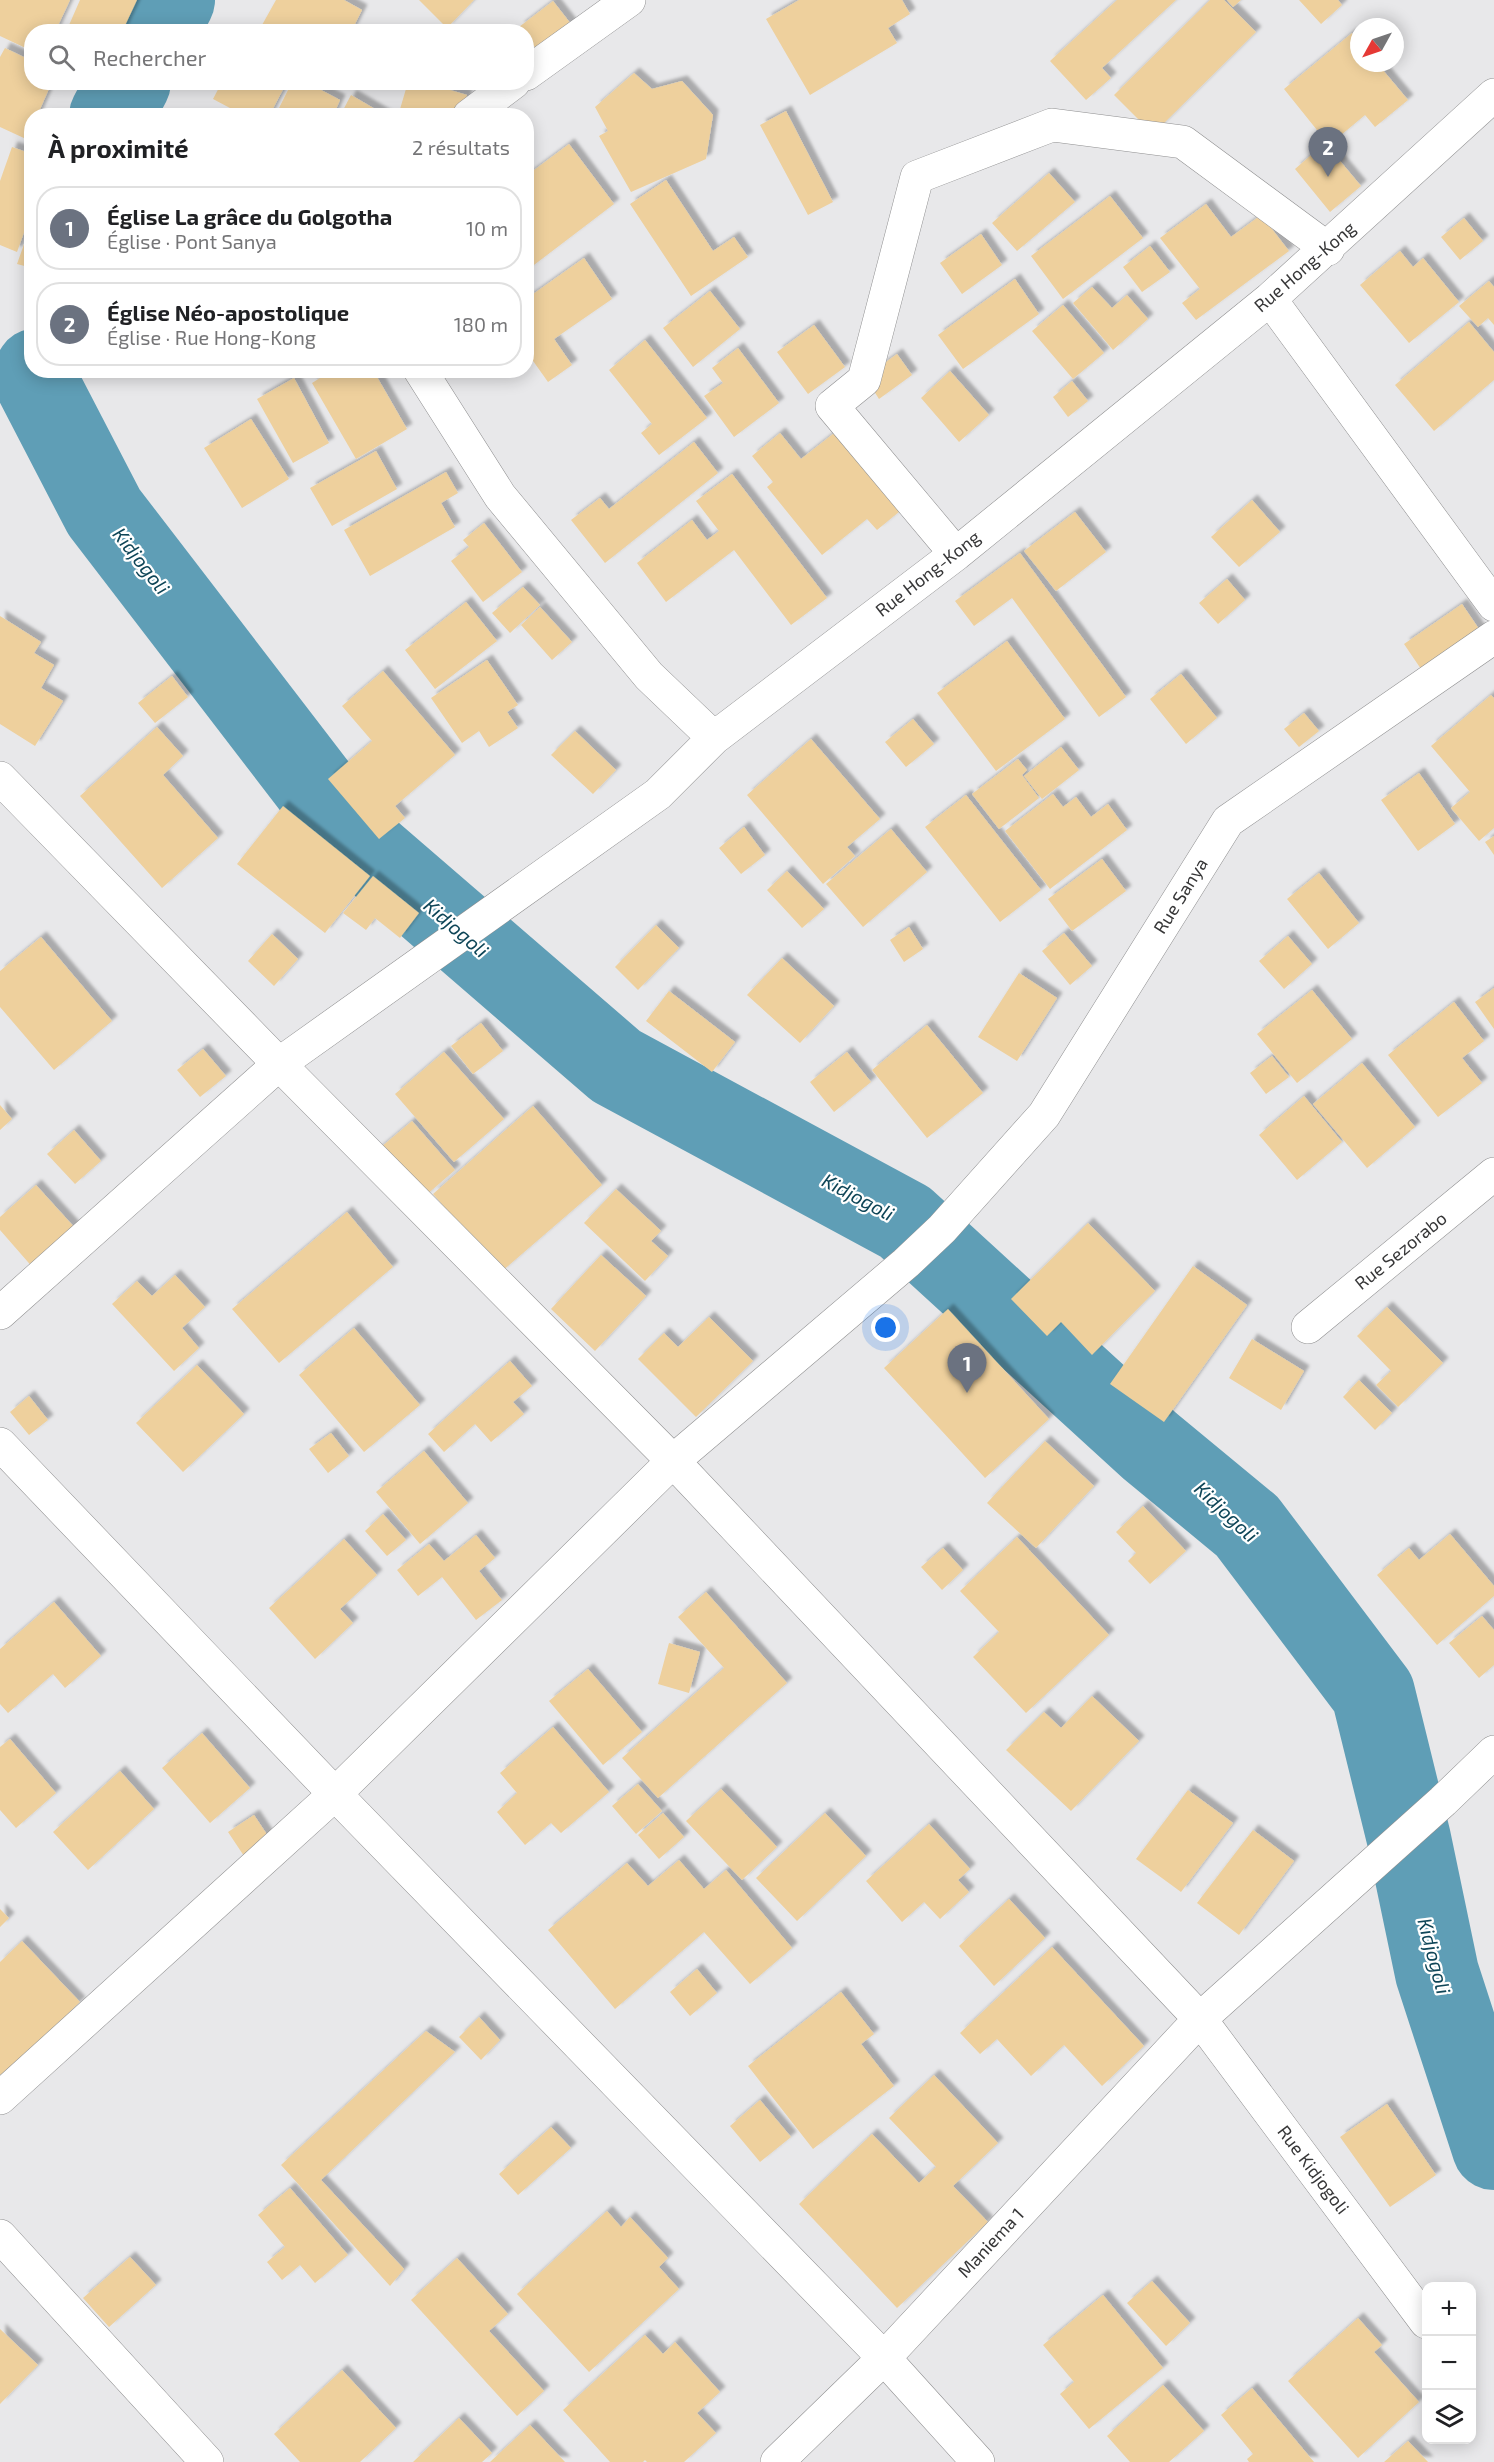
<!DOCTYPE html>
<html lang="fr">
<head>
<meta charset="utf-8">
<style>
	:root { --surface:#fff; --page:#f6f6f6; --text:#202124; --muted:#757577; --line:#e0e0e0; --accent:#2563eb }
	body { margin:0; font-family:"Exo 2",sans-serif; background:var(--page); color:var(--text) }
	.controls { position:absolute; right:18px; bottom:18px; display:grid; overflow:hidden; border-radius:12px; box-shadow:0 3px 15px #0003 }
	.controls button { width:54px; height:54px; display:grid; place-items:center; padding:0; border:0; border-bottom:2px solid var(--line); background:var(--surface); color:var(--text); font:30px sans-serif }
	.compass { position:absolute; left:1350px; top:18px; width:54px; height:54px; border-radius:50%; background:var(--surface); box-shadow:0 3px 15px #0003; rotate:230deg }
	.you { position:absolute; left:886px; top:1328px; width:21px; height:21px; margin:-15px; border:4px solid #fff; border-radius:50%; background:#1a73e8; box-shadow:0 0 0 9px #1a73e833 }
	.badge { display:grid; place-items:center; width:39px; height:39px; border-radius:50%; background:var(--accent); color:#fff; font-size:20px; font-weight:700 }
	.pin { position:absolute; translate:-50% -50px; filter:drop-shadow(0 2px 3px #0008) }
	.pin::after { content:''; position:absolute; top:32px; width:21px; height:18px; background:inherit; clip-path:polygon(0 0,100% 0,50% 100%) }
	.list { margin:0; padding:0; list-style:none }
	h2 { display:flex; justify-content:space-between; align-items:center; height:78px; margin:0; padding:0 24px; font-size:26px }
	h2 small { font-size:20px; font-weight:400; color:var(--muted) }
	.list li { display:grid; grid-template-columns:39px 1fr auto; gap:18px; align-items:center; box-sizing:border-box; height:84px; margin:0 12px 12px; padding:0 12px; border:2px solid var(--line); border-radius:24px }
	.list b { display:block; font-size:22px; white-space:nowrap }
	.list p { margin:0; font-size:20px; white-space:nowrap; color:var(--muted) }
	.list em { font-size:20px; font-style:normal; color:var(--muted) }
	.icon { flex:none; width:33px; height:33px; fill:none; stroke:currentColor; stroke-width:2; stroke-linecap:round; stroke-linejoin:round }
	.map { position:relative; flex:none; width:1494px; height:2462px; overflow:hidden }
	.search { position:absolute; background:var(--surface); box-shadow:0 3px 15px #0003; left:24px; top:24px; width:510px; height:66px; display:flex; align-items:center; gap:15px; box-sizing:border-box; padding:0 21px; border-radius:24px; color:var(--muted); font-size:22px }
	.panel { position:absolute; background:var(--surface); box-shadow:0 3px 15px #0003; left:24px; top:108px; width:510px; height:270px; border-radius:24px }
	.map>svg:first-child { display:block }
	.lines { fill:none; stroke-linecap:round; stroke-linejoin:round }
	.river { stroke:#5f9eb6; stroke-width:84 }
	.building { fill:#eed09d; filter:url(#shadow) }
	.minor-casing { stroke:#8f8f90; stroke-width:34 }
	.minor { stroke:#fff; stroke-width:33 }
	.labels { text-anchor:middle; stroke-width:4.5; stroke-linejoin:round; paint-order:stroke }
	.street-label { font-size:18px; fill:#373738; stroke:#fff }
	.water-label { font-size:20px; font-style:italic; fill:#0f4658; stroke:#fff }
</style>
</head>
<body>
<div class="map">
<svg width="1494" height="2462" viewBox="0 0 1494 2462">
	<defs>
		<filter id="shadow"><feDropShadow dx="5.5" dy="-5.5" stdDeviation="1.5" flood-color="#0004"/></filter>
	</defs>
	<rect width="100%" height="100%" fill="#e8e8ea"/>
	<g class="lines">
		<!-- river -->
		<path class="river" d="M 156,32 L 173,0
			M 111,116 L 129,82
			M 37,370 L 35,379 L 104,512 L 358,843 L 616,1066 L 905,1222 L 1150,1446 L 1247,1526 L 1373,1693 L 1409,1839 L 1437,1973 L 1494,2148"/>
	</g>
	<!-- building -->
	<path class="building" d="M 0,0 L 70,0 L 55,32 L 32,32 L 32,51 L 0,36 Z
		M 80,0 L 137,0 L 122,32 L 66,32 Z
		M 276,0 L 344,0 L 362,10 L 351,32 L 274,32 L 262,25 Z
		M 419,0 L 474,0 L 447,28 Z
		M 799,0 L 902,0 L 910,14 L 888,28 L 897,43 L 810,95 L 766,19 Z
		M 1117,0 L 1176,0 L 1102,68 L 1111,78 L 1086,100 L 1050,61 Z
		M 1210,0 L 1224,0 L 1256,32 L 1153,134 L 1114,95 Z
		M 1227,0 L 1241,0 L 1233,7 Z
		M 1299,0 L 1338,0 L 1342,5 L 1321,24 Z
		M 553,1 L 578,33 L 545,60 L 526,36 L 526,32 L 523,32 L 519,27 Z
		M 1352,33 L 1359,42 L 1359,63 L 1377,63 L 1408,100 L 1375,127 L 1365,115 L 1329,145 L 1284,89 Z
		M 5,48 L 32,61 L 32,82 L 52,82 L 37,116 L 32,116 L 32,126 L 26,139 L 0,127 L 0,57 Z
		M 634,73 L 652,89 L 682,81 L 713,115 L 706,159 L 631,192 L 599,136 L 608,131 L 595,107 Z
		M 222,82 L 287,82 L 269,116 L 245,116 L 213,99 Z
		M 292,82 L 306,82 L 340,100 L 333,116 L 275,116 Z
		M 408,82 L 423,82 L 467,95 L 461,116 L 398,116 Z
		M 351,95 L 387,116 L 340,116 Z
		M 786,111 L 833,202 L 808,215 L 760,125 Z
		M 1325,143 L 1361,186 L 1330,212 L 1295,169 Z
		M 569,144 L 614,204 L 526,271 L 526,176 Z
		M 12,147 L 32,154 L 32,210 L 17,252 L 0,245 L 0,181 Z
		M 1049,173 L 1075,202 L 1017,251 L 992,223 Z
		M 666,180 L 713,251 L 734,237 L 748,257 L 691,296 L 630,204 Z
		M 1110,196 L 1143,238 L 1063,299 L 1031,256 Z
		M 1206,204 L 1231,237 L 1261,215 L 1289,251 L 1196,320 L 1182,303 L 1200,289 L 1160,238 Z
		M 1464,218 L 1483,241 L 1460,260 L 1441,237 Z
		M 28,233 L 32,234 L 32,268 L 17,264 Z
		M 981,234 L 1002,265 L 962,294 L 940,263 Z
		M 1150,246 L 1170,272 L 1142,292 L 1123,267 Z
		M 1400,251 L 1413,267 L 1423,258 L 1459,302 L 1409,343 L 1360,285 Z
		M 584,258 L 612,299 L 554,339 L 572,365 L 548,382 L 526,351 L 526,299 Z
		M 1015,279 L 1039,314 L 963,369 L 938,335 Z
		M 1489,281 L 1494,287 L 1494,325 L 1488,318 L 1478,327 L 1459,306 Z
		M 1092,287 L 1112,308 L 1127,295 L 1148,319 L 1113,350 L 1073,303 Z
		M 710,291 L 740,329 L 693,367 L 663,328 Z
		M 1063,305 L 1104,353 L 1073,379 L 1032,331 Z
		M 1469,322 L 1494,352 L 1494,380 L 1434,431 L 1395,385 Z
		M 814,325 L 845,367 L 808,394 L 777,352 Z
		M 645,340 L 707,418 L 659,455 L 641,433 L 652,424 L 609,370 Z
		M 738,348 L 779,403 L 734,437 L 704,396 L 723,383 L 712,368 Z
		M 897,354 L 912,375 L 879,399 L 865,377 Z
		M 333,370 L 373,370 L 407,429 L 356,459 L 312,383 Z
		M 950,371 L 989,415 L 959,442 L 921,398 Z
		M 294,378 L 329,443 L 293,463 L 257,399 Z
		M 1072,381 L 1088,401 L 1068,417 L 1053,397 Z
		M 251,419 L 289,479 L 242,508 L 204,448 Z
		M 847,423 L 911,502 L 877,530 L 867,519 L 822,555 L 767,487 L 773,482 L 752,456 L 780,433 L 801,459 Z
		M 694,442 L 718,473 L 605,563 L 571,520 L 600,498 L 609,509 Z
		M 376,451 L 397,489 L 332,526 L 310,488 Z
		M 446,472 L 458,493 L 441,503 L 455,527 L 370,576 L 344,530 Z
		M 732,474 L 827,598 L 791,625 L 734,550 L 666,602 L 637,563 L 692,520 L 707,540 L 719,531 L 696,501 Z
		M 1252,500 L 1280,532 L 1239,567 L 1211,537 Z
		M 1075,512 L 1106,552 L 1056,591 L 1024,551 Z
		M 484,523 L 522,572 L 483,602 L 451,561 L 469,547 L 463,540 Z
		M 1020,553 L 1126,697 L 1099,717 L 1012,598 L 974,626 L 955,601 Z
		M 1227,579 L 1245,600 L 1218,624 L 1199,603 Z
		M 523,587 L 540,605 L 510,633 L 492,613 Z
		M 466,602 L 497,641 L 435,689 L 405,650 Z
		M 1462,604 L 1481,632 L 1423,672 L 1404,644 Z
		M 540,607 L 572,642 L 552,660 L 521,625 Z
		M 0,616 L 41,642 L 34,653 L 54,665 L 41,688 L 63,701 L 35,746 L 0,724 Z
		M 1007,641 L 1065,719 L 996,771 L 937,693 Z
		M 487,660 L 518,705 L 507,712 L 518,728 L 489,747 L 479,731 L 462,743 L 431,698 Z
		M 383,671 L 455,755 L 395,806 L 405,818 L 379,839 L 328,779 L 372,741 L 342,706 Z
		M 1181,674 L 1217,718 L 1186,744 L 1150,699 Z
		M 172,676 L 188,697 L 155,723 L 138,703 Z
		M 1491,695 L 1494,698 L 1494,828 L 1479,841 L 1451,808 L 1470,792 L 1431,746 Z
		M 1304,713 L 1319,731 L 1299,747 L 1284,729 Z
		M 913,719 L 934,744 L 906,767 L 885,742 Z
		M 157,727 L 183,756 L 163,775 L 218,838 L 162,888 L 80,796 Z
		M 575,731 L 616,770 L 593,794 L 551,755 Z
		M 811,739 L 880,819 L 847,847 L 855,856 L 823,884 L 747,795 Z
		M 1061,747 L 1079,770 L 1042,799 L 1024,776 Z
		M 1018,759 L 1027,770 L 1022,775 L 1039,798 L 999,829 L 972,794 Z
		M 1419,773 L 1455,824 L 1418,851 L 1381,800 Z
		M 1053,794 L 1063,807 L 1076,797 L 1091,817 L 1108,804 L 1127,830 L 1050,889 L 1005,831 Z
		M 966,795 L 1041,890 L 1000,922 L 925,827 Z
		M 283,806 L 370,876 L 325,933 L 237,864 Z
		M 744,827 L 765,855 L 741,874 L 719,848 Z
		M 891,829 L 927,872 L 863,927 L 826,884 Z
		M 1494,836 L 1494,855 L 1485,842 Z
		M 1102,859 L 1126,891 L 1072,931 L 1048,899 Z
		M 787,871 L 824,909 L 802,928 L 767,890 Z
		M 1319,873 L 1359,923 L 1328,949 L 1287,899 Z
		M 373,876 L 419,913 L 400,938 L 375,918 L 366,930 L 343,913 Z
		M 656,925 L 679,948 L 638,990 L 615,967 Z
		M 909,927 L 923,949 L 904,962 L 890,940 Z
		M 1064,933 L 1092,966 L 1070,985 L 1042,951 Z
		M 272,934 L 298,959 L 274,986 L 248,961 Z
		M 1288,936 L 1312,964 L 1284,989 L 1259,961 Z
		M 41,937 L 112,1021 L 54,1070 L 0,1007 L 0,971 Z
		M 782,958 L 834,1006 L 800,1043 L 747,995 Z
		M 1019,973 L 1057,998 L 1017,1061 L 978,1037 Z
		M 1494,988 L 1494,1029 L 1475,1002 Z
		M 1312,990 L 1352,1039 L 1297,1083 L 1257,1034 Z
		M 669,991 L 735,1042 L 712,1072 L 646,1021 Z
		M 1454,1002 L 1484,1041 L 1462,1058 L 1482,1083 L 1438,1117 L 1388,1055 Z
		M 481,1023 L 503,1051 L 473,1074 L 451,1046 Z
		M 927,1025 L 983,1093 L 927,1138 L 872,1070 Z
		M 203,1049 L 226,1076 L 200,1097 L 177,1070 Z
		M 444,1052 L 504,1119 L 454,1162 L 395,1094 Z
		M 847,1052 L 871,1082 L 834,1112 L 810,1082 Z
		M 1272,1056 L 1289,1077 L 1266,1094 L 1250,1073 Z
		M 1362,1063 L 1415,1127 L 1367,1168 L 1313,1104 Z
		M 1304,1096 L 1342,1142 L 1297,1180 L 1259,1135 Z
		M 0,1105 L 12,1119 L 0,1130 Z
		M 533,1106 L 602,1185 L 501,1272 L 433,1194 Z
		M 412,1121 L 455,1170 L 417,1203 L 374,1153 Z
		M 74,1130 L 101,1161 L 75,1184 L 47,1154 Z
		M 36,1185 L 85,1239 L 41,1277 L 0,1230 L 0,1217 Z
		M 616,1189 L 661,1231 L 651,1241 L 668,1256 L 645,1281 L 584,1223 Z
		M 347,1212 L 393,1267 L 279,1363 L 232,1309 Z
		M 1088,1223 L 1155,1291 L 1092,1355 L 1061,1322 L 1047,1336 L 1011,1299 Z
		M 601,1255 L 646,1296 L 595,1351 L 551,1309 Z
		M 1193,1266 L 1247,1305 L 1164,1422 L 1110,1384 Z
		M 175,1275 L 205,1307 L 182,1328 L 199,1348 L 174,1371 L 112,1304 L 137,1281 L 152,1296 Z
		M 1387,1307 L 1443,1363 L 1398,1407 L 1376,1385 L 1391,1371 L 1357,1336 Z
		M 948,1309 L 1049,1419 L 985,1478 L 884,1368 Z
		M 709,1317 L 753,1361 L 696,1417 L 638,1359 L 664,1333 L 678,1347 Z
		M 354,1328 L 420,1405 L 364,1452 L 299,1375 Z
		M 1252,1339 L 1304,1371 L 1281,1410 L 1229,1378 Z
		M 510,1361 L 532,1386 L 513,1402 L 524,1414 L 491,1442 L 475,1424 L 444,1452 L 428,1434 Z
		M 197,1365 L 244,1414 L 183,1472 L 136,1423 Z
		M 1359,1380 L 1392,1413 L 1375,1430 L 1343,1397 Z
		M 29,1396 L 48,1420 L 29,1435 L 10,1412 Z
		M 331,1433 L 349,1456 L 328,1473 L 309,1449 Z
		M 1045,1441 L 1094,1486 L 1036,1548 L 987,1503 Z
		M 424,1451 L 468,1503 L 420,1544 L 376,1492 Z
		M 1143,1506 L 1186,1551 L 1150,1584 L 1128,1561 L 1136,1553 L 1116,1532 Z
		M 383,1514 L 406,1540 L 387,1556 L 365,1531 Z
		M 1450,1534 L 1494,1586 L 1494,1596 L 1437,1645 L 1377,1575 L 1409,1548 L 1419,1560 Z
		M 476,1535 L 495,1558 L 479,1571 L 502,1600 L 476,1620 L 442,1577 L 418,1596 L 397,1570 L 429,1544 L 444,1561 Z
		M 1017,1537 L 1109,1635 L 1026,1713 L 973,1657 L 999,1632 L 960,1591 Z
		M 344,1539 L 377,1575 L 340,1609 L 353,1623 L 315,1659 L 269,1608 Z
		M 943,1548 L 963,1570 L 942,1590 L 921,1567 Z
		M 706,1592 L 787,1683 L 658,1798 L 622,1758 L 724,1668 L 678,1617 Z
		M 54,1602 L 101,1656 L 65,1688 L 53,1674 L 8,1713 L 0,1704 L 0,1649 Z
		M 1482,1616 L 1494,1630 L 1494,1665 L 1479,1678 L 1449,1643 Z
		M 669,1643 L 700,1652 L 689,1693 L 658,1684 Z
		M 588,1669 L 642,1732 L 603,1765 L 549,1701 Z
		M 1092,1696 L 1139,1741 L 1071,1811 L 1006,1750 L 1044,1712 L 1061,1728 Z
		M 553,1727 L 609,1792 L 561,1833 L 551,1823 L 525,1845 L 497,1812 L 517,1793 L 500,1773 Z
		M 202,1733 L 250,1788 L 210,1823 L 162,1768 Z
		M 10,1739 L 56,1793 L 16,1828 L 0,1810 L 0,1747 Z
		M 120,1771 L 154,1809 L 88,1870 L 53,1832 Z
		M 638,1784 L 662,1811 L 636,1834 L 612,1806 Z
		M 721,1789 L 777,1847 L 742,1880 L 686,1821 Z
		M 1188,1790 L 1233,1823 L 1181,1892 L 1136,1859 Z
		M 663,1813 L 684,1837 L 659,1859 L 638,1835 Z
		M 825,1813 L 866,1856 L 797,1921 L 756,1878 Z
		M 254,1815 L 272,1842 L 246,1859 L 228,1832 Z
		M 929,1824 L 970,1869 L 958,1880 L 969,1892 L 940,1919 L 924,1902 L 902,1922 L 866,1881 Z
		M 1253,1830 L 1294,1861 L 1239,1935 L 1197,1903 Z
		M 679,1860 L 704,1889 L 726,1870 L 792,1948 L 750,1984 L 704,1932 L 615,2009 L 548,1930 L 627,1863 L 648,1886 Z
		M 1009,1899 L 1045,1938 L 994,1986 L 959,1946 Z
		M 0,1909 L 9,1918 L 0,1927 Z
		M 22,1941 L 80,2002 L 3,2077 L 0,2074 L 0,1962 Z
		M 1052,1947 L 1144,2046 L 1102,2086 L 1064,2045 L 1031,2076 L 997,2039 L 980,2054 L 960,2033 Z
		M 697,1969 L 717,1993 L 690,2016 L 670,1992 Z
		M 841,1992 L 874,2034 L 861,2044 L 894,2086 L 813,2149 L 748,2066 Z
		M 479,2017 L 500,2040 L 481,2060 L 459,2037 Z
		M 426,2031 L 455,2052 L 321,2180 L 404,2269 L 390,2286 L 281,2165 Z
		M 934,2075 L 998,2143 L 953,2186 L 988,2222 L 897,2308 L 799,2204 L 872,2134 L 919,2183 L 936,2167 L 889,2118 Z
		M 760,2100 L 791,2137 L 760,2162 L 730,2126 Z
		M 1387,2104 L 1436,2175 L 1390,2207 L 1340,2137 Z
		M 551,2127 L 571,2148 L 518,2195 L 499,2174 Z
		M 290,2188 L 348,2255 L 315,2283 L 300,2265 L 282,2280 L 267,2262 L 285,2247 L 258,2215 Z
		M 607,2211 L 621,2227 L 630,2217 L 668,2258 L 659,2267 L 679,2289 L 589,2372 L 517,2294 Z
		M 130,2257 L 156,2285 L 109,2327 L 83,2298 Z
		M 457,2258 L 508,2314 L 489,2331 L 544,2391 L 517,2416 L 411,2300 Z
		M 1152,2281 L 1190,2323 L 1166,2346 L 1127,2303 Z
		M 1103,2295 L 1163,2368 L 1089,2429 L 1060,2394 L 1074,2382 L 1043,2345 Z
		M 1358,2318 L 1382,2345 L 1374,2352 L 1419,2402 L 1358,2458 L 1288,2381 Z
		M 0,2329 L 38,2365 L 0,2404 Z
		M 645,2335 L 663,2354 L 675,2342 L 720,2392 L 697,2413 L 716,2433 L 684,2462 L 647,2462 L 645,2460 L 643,2462 L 610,2462 L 563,2410 Z
		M 342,2370 L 396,2428 L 360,2462 L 300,2462 L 274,2434 Z
		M 1163,2385 L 1204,2431 L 1169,2462 L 1130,2462 L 1107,2436 Z
		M 1252,2388 L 1314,2462 L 1249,2462 L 1247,2459 L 1253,2454 L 1221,2415 Z
		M 459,2418 L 492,2453 L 482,2462 L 413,2462 Z
		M 530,2425 L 565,2462 L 490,2462 Z
		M 1408,2441 L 1428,2462 L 1384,2462 Z"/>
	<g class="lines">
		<!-- minor casing -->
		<g class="minor-casing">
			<path id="minor" d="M 526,74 L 629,0
				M 469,116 L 514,82
				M 1270,299 L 1494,605
				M 420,370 L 500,496 L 649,676 L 714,738 L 956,554 L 1270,299 L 1494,95
				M 956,554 L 832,406 L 864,380 L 917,177 L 1052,125 L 1183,142 L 1328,249
				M 0,778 L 279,1064 L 673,1461 L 1200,2019 L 1426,2322
				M 0,1313 L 279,1064 L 658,794 L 714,738
				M 1308,1327 L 1494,1174
				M 0,1444 L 335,1794 L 884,2358 L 978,2462
				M 0,2098 L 335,1794 L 673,1461 L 906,1263 L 942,1229 L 1044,1115 L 1228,821 L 1494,637
				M 0,2236 L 207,2462
				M 777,2462 L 884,2358 L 1200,2019 L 1443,1801 L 1494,1752"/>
		</g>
		<!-- minor -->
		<use href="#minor" class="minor"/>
	</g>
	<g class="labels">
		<!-- street labels -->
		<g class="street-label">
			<text transform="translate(1305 267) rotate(-41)" y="6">Rue Hong-Kong</text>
			<text transform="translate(928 574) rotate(-38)" y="6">Rue Hong-Kong</text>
			<text transform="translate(1181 896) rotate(-58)" y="6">Rue Sanya</text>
			<text transform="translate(1401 1251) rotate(-39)" y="6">Rue Sezorabo</text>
			<text transform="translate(1313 2170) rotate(53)" y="6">Rue Kidjogoli</text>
			<text transform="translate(991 2243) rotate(-47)" y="6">Maniema 1</text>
		</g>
		<!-- water labels -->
		<g class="water-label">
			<text transform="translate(141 561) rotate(52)" y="7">Kidjogoli</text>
			<text transform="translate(456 928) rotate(41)" y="7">Kidjogoli</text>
			<text transform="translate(858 1197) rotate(28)" y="7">Kidjogoli</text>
			<text transform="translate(1226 1512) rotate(43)" y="7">Kidjogoli</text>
			<text transform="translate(1434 1956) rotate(75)" y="7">Kidjogoli</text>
		</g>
	</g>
</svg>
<div class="controls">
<button>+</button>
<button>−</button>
<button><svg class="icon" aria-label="layers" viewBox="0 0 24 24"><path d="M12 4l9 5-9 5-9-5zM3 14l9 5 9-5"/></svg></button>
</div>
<svg class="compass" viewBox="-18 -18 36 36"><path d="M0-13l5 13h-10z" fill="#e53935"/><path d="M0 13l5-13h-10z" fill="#757577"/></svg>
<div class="you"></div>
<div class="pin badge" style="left:967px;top:1393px;background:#6b7280">1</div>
<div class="pin badge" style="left:1328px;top:177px;background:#6b7280">2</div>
<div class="search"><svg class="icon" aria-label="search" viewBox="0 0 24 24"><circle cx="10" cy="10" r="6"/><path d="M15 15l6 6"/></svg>Rechercher</div>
<section class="panel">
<h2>À proximité<small>2 résultats</small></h2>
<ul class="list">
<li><span class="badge" style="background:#6b7280">1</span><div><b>Église La grâce du Golgotha</b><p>Église · Pont Sanya</p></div><em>10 m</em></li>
<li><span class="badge" style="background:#6b7280">2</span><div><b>Église Néo-apostolique</b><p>Église · Rue Hong-Kong</p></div><em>180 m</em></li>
</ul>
</section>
</div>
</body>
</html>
